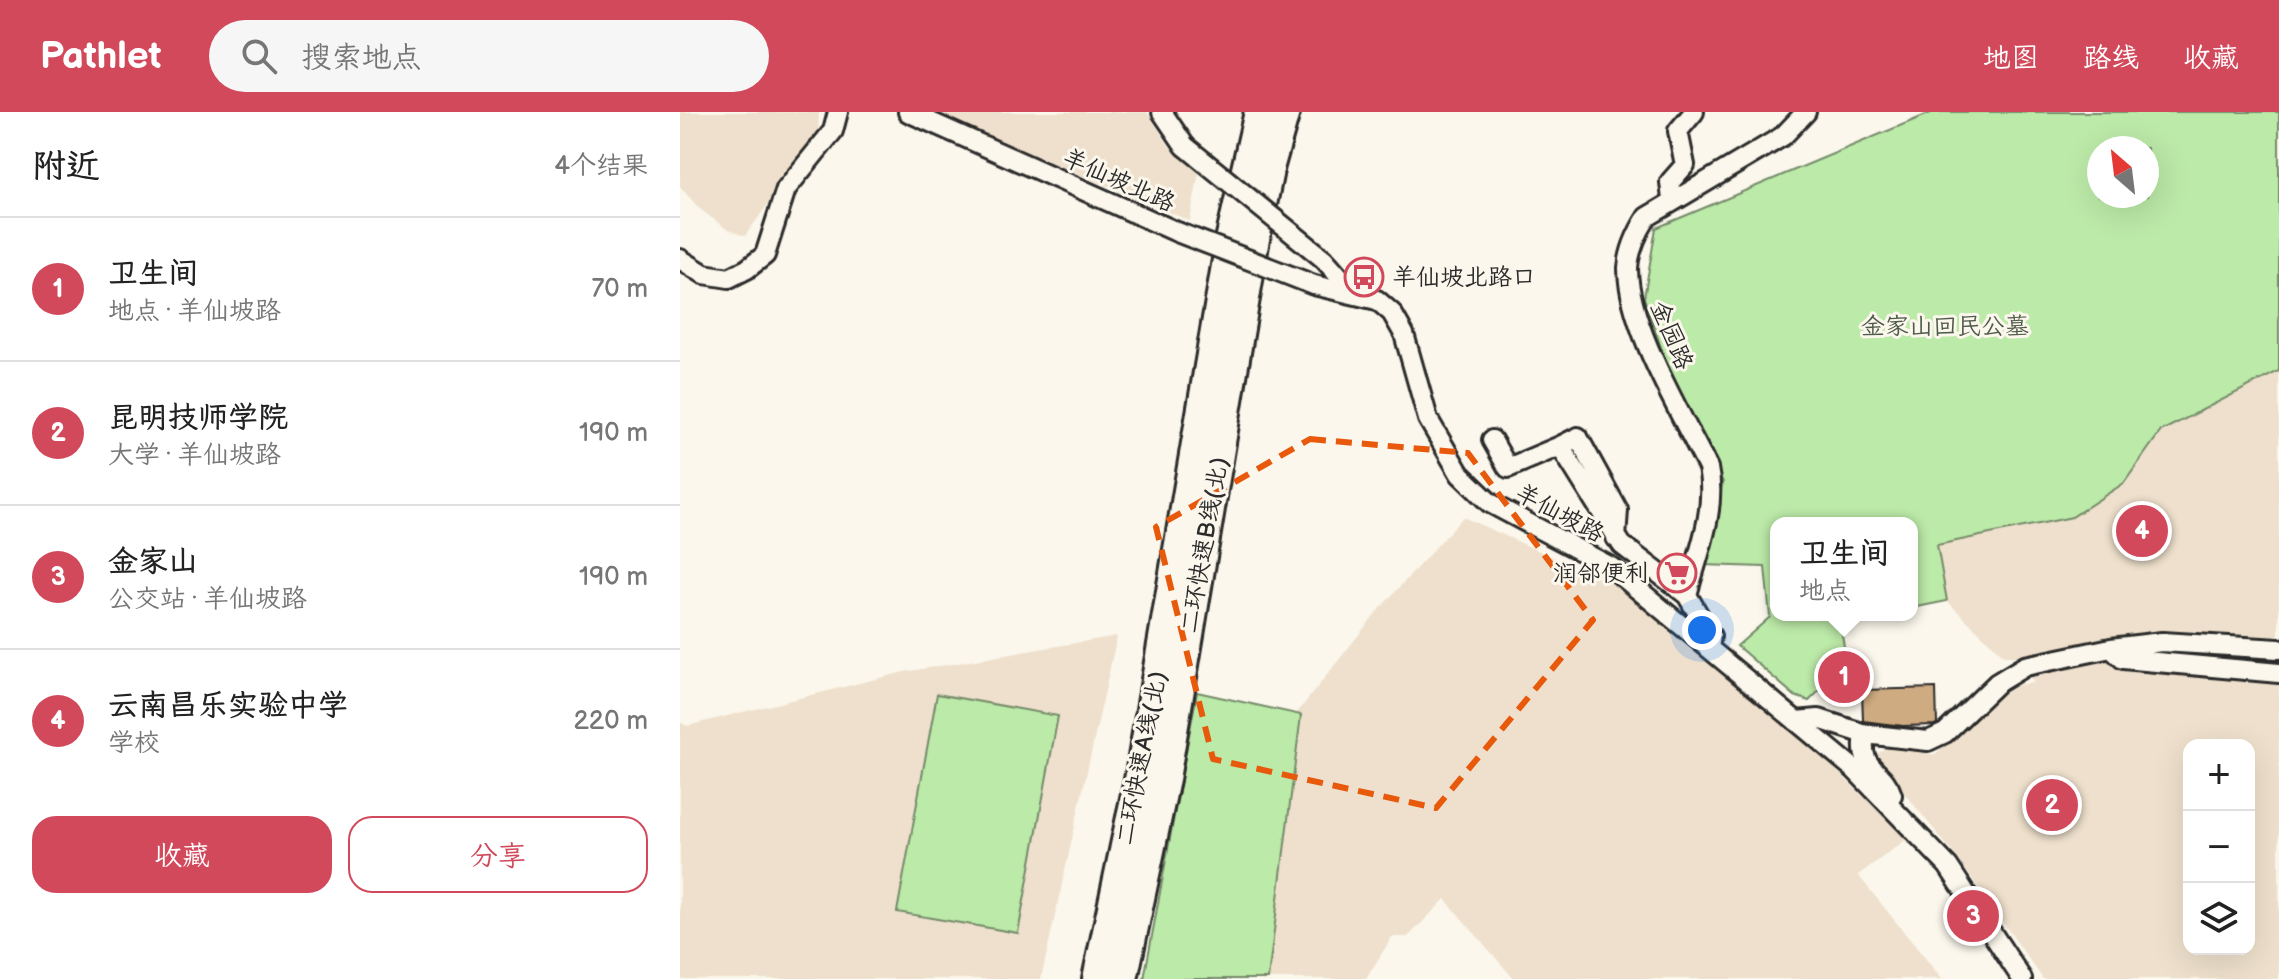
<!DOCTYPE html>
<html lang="zh">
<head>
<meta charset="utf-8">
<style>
	:root { --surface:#fff; --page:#f6f6f6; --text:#222; --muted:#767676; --line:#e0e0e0; --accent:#d1495b }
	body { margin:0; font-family:"Balsamiq Sans","LXGW WenKai TC",sans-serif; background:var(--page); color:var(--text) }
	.controls { position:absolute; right:24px; bottom:24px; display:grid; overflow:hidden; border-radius:16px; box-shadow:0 8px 32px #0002 }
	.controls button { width:72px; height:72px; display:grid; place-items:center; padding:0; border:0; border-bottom:2px solid var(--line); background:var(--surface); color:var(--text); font:40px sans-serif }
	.compass { position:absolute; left:1407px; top:24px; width:72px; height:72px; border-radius:50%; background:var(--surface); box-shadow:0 8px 32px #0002; rotate:332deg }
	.you { position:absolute; left:1022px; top:518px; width:28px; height:28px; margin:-20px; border:6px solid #fff; border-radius:50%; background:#1a73e8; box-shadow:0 0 0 12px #1a73e833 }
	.badge { display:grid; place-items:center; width:52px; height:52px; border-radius:50%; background:var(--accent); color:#fff; font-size:26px; font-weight:700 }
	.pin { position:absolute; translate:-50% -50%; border:4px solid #fff; box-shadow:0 2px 8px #0006 }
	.popup { position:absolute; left:1090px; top:405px; width:148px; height:104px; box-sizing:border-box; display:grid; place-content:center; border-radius:16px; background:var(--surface); filter:drop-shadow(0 2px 6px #0005); font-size:26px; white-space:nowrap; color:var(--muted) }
	.popup b { font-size:30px; color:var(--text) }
	.popup::after { content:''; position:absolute; left:50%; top:100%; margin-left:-16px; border:16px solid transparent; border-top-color:var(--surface) }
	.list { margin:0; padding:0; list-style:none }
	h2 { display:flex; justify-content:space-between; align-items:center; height:104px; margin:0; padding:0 32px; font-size:34px }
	h2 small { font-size:26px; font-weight:400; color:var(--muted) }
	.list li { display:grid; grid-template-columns:52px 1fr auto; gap:24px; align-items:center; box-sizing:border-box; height:144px; padding:0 32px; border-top:2px solid var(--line) }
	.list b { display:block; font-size:30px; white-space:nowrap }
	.list p { margin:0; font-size:26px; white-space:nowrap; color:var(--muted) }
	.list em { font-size:26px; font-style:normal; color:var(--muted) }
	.actions { display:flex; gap:16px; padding:24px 32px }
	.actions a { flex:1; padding:18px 0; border:2px solid var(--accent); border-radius:24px; text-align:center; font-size:28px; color:var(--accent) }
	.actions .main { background:var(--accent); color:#fff }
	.icon { flex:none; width:44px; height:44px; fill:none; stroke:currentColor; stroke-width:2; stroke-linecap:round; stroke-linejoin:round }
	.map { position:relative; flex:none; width:1599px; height:867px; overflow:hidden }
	header { display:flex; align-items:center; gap:48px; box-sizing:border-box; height:112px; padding:0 40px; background:var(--accent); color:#fff }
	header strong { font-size:38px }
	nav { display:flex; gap:44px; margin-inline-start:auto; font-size:28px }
	.search { width:560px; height:72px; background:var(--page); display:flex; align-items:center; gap:20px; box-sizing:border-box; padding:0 28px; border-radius:44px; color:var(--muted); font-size:30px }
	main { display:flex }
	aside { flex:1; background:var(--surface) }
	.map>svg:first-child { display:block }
	.built { fill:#eee0cc; fill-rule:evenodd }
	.green { fill:#bceaa8; stroke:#748a6a; stroke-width:2; fill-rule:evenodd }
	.building { fill:#ceab80; stroke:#2b2b2b; stroke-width:2 }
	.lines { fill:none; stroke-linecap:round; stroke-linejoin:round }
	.minor-casing { stroke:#2b2b2b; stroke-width:24 }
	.highway-casing { stroke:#2b2b2b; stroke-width:34 }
	.minor { stroke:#fbf7ec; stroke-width:18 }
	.highway { stroke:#fbf7ec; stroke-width:28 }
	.minor-bridge-casing { stroke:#2b2b2b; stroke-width:24; stroke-linecap:butt }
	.minor-bridge { stroke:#fbf7ec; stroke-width:18 }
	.marked { fill:none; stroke:#e8590c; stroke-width:6; stroke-dasharray:16 10; stroke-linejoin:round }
	.labels { text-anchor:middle; stroke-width:6; stroke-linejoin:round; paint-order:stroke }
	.street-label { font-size:24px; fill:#2b2b2b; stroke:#fbf7ec }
	.poi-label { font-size:24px; fill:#2b2b2b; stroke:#fbf7ec; text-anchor:start }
	.park-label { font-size:24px; fill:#4f5b4a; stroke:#fbf7ec }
</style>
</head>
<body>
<header>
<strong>Pathlet</strong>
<div class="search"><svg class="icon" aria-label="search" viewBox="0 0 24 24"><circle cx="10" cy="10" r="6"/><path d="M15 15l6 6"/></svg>搜索地点</div>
<nav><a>地图</a><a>路线</a><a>收藏</a></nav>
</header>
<main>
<aside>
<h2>附近<small>4个结果</small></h2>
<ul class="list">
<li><span class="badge">1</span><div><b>卫生间</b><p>地点 · 羊仙坡路</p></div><em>70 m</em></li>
<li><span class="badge">2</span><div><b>昆明技师学院</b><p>大学 · 羊仙坡路</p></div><em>190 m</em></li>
<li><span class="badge">3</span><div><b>金家山</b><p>公交站 · 羊仙坡路</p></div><em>190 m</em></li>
<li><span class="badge">4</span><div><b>云南昌乐实验中学</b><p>学校</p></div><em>220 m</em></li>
</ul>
<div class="actions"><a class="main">收藏</a><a>分享</a></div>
</aside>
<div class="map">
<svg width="1599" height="867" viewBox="0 0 1599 867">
	<rect width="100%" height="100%" fill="#fbf7ec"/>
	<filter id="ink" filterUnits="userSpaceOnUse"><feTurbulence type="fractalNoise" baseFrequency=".0125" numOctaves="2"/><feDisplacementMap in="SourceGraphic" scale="16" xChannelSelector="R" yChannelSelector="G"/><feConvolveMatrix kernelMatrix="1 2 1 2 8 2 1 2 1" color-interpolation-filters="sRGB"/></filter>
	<g filter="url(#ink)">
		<!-- built -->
		<path class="built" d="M 0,0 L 139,0 L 138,23 L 65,124 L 48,118 L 21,98 L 0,75 Z
			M 251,0 L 467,0 L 489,34 L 519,60 L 510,109 Z
			M 1599,259 L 1599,867 L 1363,867 L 1275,743 L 1194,644 L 1211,633 L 1255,643 L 1296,600 L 1337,573 L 1353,571 L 1341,544 L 1324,544 L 1267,489 L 1256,433 L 1392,405 L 1444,371 L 1481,319 ZM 1509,633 L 1569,633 L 1569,837 L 1509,837 Z
			M 783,405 L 933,472 L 996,518 L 1146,648 L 1227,727 L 1178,763 L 1262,867 L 834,867 L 765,787 L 728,825 L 712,825 L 686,867 L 588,867 L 621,604 L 616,602 L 696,501 Z
			M 437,524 L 361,867 L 0,867 L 0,610 L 7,614 L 224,560 Z"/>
		<!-- green -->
		<path class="green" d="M 1253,0 L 1599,0 L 1599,259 L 1481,319 L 1444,371 L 1392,405 L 1257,433 L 1267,489 L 1232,496 L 1232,411 L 1096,411 L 1096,503 L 1199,503 L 1160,511 L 1168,558 L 1155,563 L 1129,589 L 1115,584 L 1057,534 L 1090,505 L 1085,455 L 1022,453 L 1043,370 L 994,273 L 964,186 L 976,116 ZM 1419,36 L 1467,36 L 1467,84 L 1419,84 Z
			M 517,580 L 621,603 L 588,867 L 464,867 Z
			M 257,582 L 378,604 L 338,821 L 217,800 Z"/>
		<!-- building -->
		<path class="building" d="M 1256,576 L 1257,612 L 1254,613 L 1223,614 L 1183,609 L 1182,578 Z"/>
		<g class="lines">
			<!-- minor casing -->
			<g class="minor-casing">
				<path id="minor" d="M 228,0 L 497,120
					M 482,0 L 505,34
					M 992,88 L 990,70 L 1005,53 L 998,19 L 1014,0
					M 0,147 L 24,162 L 49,166 L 67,157 L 85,143 L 106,77 L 153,19 L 158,0
					M 644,147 L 674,181
					M 634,173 L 697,188 L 712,201 L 724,222 L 748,307 L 780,362 L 810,391 L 931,455 L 1174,657 L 1268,754 L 1342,867
					M 812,328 L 828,356 L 880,334 L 942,433 L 1007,483
					M 880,334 L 898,325 L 938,398 L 936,426
					M 1029,536 L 1031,524 L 1007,483 C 1018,442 1037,397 1028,356 C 1002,303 948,215 948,156 C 949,138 957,121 967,105 L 1103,24 L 1126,0
					M 1431,536 L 1443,547 L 1599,561
					M 1116,609 L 1139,607 L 1185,622
					M 1212,683 C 1203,655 1178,660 1185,622 L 1248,629 L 1265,621 L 1317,571 L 1345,554 L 1431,536 L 1482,530 L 1599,537"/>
			</g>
			<!-- highway casing -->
			<g class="highway-casing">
				<path id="highway" d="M 417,867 L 460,663 L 551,124 L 579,0
					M 443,867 L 485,667 L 574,132 L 590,53 L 605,0"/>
			</g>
			<!-- minor -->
			<use href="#minor" class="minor"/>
			<!-- highway -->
			<use href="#highway" class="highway"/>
			<!-- minor-bridge casing -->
			<g class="minor-bridge-casing">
				<path id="minor-bridge" d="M 505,34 L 644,147
					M 497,120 L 634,173"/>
			</g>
			<!-- minor-bridge -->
			<use href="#minor-bridge" class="minor-bridge"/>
		</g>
	</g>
	<!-- marked area -->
	<path class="marked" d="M 630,327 L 788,341 L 913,508 L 756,696 L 533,647 L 476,415 Z"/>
	<!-- icons -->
	<defs>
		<g id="bus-ring" transform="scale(2)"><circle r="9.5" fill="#fbf7ec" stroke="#d1495b" stroke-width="1.5"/><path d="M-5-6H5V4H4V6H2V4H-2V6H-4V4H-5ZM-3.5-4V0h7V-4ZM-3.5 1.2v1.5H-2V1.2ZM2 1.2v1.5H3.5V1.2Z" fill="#d1495b"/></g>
		<g id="supermarket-ring" transform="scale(2)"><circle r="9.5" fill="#fbf7ec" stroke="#d1495b" stroke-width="1.5"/><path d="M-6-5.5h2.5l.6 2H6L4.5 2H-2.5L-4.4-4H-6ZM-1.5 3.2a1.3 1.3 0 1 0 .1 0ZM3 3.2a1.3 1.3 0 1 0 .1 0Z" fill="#d1495b"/></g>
	</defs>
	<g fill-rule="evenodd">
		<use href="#bus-ring" x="684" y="165"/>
		<use href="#supermarket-ring" x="997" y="461"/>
	</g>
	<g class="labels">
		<!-- street labels -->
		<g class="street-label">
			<text transform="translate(439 68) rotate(24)" y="8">羊仙坡北路</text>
			<text transform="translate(992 223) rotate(67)" y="8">金园路</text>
			<text transform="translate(880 401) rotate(28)" y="8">羊仙坡路</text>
			<text transform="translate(524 433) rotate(-80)" y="8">二环快速B线(北)</text>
			<text transform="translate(461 646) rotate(-79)" y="8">二环快速A线(北)</text>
		</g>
		<!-- poi labels -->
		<g class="poi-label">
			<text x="712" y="173">羊仙坡北路口</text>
			<text x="969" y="469" text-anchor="end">润邻便利</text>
		</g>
		<!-- park labels -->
		<g class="park-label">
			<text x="1265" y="222">金家山回民公墓</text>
		</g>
	</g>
</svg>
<div class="controls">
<button>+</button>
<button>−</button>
<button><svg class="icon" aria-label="layers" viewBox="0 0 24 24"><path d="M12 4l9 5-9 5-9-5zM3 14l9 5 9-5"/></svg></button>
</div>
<svg class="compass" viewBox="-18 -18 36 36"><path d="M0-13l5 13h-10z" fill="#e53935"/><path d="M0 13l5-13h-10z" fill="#767676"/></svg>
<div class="you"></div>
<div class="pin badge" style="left:1164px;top:565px">1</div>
<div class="popup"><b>卫生间</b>地点</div>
<div class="pin badge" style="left:1372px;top:693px">2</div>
<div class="pin badge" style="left:1293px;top:804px">3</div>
<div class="pin badge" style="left:1462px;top:419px">4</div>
</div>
</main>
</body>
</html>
